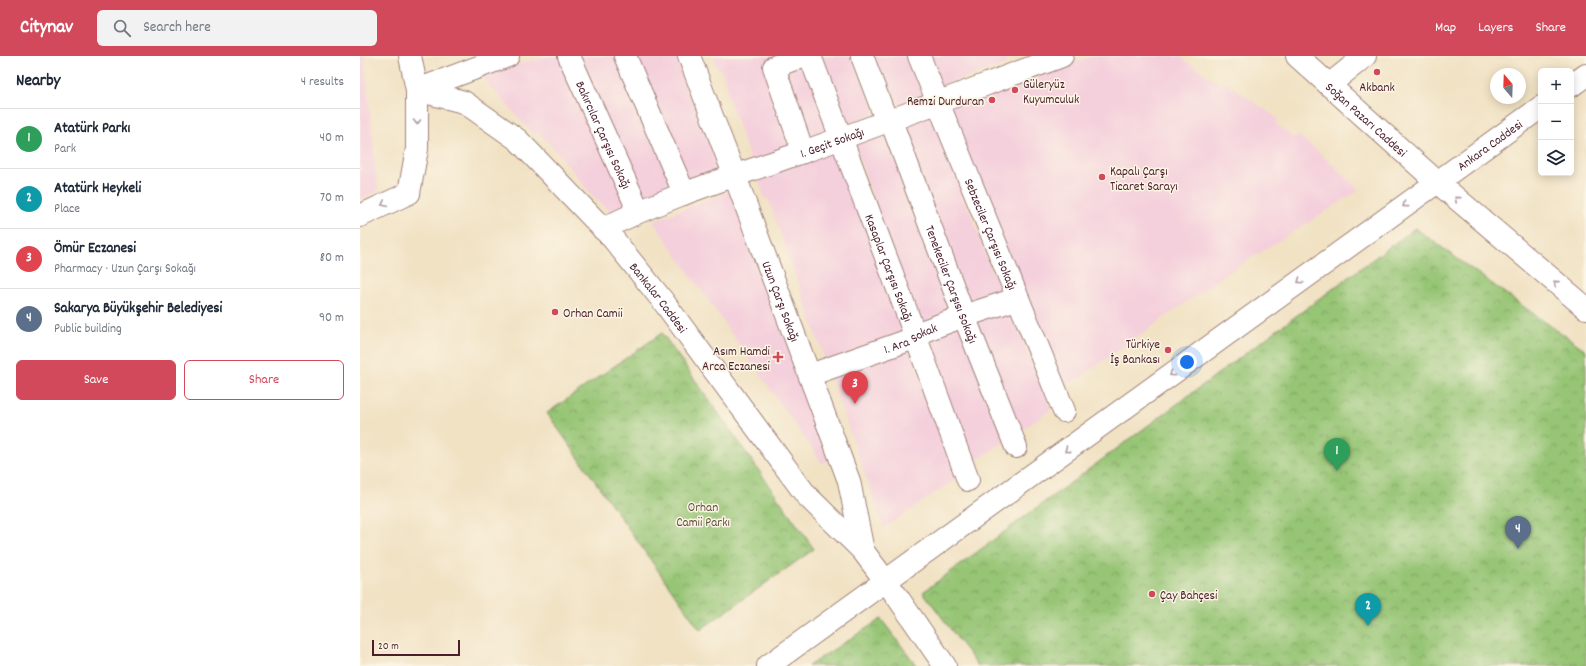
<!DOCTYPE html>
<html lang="en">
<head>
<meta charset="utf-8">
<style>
	:root { --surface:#fff; --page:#f2f2f3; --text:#1f2937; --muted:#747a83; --line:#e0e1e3; --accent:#d1495b }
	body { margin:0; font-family:Dekko,sans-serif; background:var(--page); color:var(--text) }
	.controls { position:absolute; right:12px; top:12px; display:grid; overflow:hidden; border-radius:6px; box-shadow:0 2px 10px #0003 }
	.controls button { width:36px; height:36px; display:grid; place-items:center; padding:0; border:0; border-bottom:1px solid var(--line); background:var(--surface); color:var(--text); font:20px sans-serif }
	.compass { position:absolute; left:1130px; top:12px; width:36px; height:36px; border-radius:50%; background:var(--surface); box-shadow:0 2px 10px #0003; rotate:341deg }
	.scale { position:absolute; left:12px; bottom:10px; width:88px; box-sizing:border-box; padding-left:4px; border:2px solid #4a1f2b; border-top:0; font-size:11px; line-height:14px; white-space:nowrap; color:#4a1f2b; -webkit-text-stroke:3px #fcf5e5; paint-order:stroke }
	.you { position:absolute; left:827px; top:306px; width:14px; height:14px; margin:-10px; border:3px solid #fff; border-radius:50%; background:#1a73e8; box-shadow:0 0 0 6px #1a73e833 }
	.badge { display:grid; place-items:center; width:26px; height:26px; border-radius:50%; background:var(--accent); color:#fff; font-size:13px; font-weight:700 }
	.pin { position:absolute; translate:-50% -33px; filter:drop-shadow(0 1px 2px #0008) }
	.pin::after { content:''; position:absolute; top:21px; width:14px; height:12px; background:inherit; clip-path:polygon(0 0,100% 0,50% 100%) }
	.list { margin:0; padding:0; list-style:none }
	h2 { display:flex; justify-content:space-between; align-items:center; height:52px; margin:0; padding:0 16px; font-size:17px }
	h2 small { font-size:13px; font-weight:400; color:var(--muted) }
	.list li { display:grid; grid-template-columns:26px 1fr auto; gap:12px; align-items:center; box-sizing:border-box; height:60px; padding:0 16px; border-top:1px solid var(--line) }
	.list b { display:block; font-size:15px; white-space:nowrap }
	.list p { margin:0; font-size:13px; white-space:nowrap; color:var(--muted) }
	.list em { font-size:13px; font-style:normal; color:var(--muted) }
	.actions { display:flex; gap:8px; padding:12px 16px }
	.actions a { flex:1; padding:9px 0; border:1px solid var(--accent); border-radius:6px; text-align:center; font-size:14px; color:var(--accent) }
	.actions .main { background:var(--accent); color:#fff }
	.icon { flex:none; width:22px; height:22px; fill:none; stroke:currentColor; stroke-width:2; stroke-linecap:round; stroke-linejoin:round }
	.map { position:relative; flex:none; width:1226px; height:610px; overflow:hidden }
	header { display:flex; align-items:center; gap:24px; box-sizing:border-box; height:56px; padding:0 20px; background:var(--accent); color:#fff }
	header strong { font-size:19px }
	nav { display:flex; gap:22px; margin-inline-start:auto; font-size:14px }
	.search { width:280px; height:36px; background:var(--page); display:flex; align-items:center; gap:10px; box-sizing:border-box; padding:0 14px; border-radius:6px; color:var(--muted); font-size:15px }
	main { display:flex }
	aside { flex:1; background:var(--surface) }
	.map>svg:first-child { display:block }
	.built { fill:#f4cfdc }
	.park { fill:url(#park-crowns); stroke:#707250 }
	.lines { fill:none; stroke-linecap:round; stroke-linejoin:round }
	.minor-casing { stroke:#9e8078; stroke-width:24 }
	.major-casing { stroke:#9e8078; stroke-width:24 }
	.minor { stroke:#fff; stroke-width:22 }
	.major { stroke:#fff; stroke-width:22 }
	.oneway { stroke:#ae9aa0 }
	.poi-dot { fill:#d1495b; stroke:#fcf5e5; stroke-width:1.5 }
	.labels { text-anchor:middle; stroke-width:3; stroke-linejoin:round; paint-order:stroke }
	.poi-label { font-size:13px; fill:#4a1f2b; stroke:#fcf5e5; text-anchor:start }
	.street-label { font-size:13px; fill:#4a1f2b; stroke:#fcf5e5 }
	.park-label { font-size:13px; fill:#615141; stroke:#fcf5e5 }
</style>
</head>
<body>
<header>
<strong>Citynav</strong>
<div class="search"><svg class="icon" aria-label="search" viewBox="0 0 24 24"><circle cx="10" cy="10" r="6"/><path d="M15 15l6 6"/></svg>Search here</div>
<nav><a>Map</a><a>Layers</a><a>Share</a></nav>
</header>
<main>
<aside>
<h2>Nearby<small>4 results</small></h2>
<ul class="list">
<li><span class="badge" style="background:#2e9e5b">1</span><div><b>Atatürk Parkı</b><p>Park</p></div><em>40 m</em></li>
<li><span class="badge" style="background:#0f9aa8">2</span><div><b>Atatürk Heykeli</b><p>Place</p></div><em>70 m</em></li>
<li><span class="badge" style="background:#e0444e">3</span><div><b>Ömür Eczanesi</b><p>Pharmacy · Uzun Çarşı Sokağı</p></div><em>80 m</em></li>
<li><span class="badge" style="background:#5c6f8a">4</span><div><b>Sakarya Büyükşehir Belediyesi</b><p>Public building</p></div><em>90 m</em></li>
</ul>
<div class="actions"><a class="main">Save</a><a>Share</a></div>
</aside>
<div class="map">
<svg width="1226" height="610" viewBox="0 0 1226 610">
	<defs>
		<pattern id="park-crowns" width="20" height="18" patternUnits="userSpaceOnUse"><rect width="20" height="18" fill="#96c574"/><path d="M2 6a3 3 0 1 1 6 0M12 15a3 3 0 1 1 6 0" fill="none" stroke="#7c9f5f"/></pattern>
	</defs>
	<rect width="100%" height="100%" fill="#fcf5e5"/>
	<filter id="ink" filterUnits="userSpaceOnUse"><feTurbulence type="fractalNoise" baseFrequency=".025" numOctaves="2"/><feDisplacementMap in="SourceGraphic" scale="8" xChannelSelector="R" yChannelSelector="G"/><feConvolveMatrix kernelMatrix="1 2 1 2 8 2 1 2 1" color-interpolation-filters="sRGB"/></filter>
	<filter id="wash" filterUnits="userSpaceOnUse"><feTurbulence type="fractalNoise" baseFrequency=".012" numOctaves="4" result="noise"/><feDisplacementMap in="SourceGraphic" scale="16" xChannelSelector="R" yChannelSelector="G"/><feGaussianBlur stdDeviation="0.9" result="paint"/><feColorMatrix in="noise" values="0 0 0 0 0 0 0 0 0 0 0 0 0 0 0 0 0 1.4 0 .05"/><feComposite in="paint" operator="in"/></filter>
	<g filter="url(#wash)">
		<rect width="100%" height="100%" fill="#f1e2c4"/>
		<!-- built -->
		<path class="built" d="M 0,0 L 4,0 L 18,135 L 0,143 Z
			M 189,0 L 200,0 L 271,150 L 253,159 L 228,135 L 200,99 L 179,77 L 174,79 L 122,21 L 174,3 L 175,5 Z
			M 218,0 L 255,0 L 314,131 L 280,146 Z
			M 272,0 L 316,0 L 363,116 L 330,129 Z
			M 353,0 L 426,0 L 433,92 L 391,106 L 366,34 L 369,33 L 361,13 L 358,14 Z
			M 455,0 L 493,0 L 516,57 L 485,68 Z
			M 507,0 L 553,0 L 564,40 L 530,51 Z
			M 565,0 L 645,0 L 647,8 L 580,30 Z
			M 733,0 L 819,0 L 861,29 L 865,26 L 914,60 L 918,64 L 915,67 L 934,82 L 938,79 L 970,106 L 999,134 L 866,218 L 715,325 L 701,328 L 587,50 Z
			M 447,8 L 472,75 L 444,84 L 427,13 Z
			M 575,57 L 601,132 L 599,132 L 603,143 L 611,157 L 632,217 L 637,215 L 650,240 L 608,253 L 537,71 Z
			M 526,76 L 597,259 L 559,273 L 494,87 Z
			M 477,95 L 547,277 L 466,306 L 408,142 L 405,143 L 398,123 Z
			M 370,135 L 473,403 L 462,407 L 293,165 Z
			M 649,249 L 691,353 L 658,377 L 614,262 Z
			M 601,268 L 646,384 L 612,408 L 563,281 Z
			M 549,289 L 598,421 L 524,472 L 469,317 Z"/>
		<!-- park -->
		<path class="park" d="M 1055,172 L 1182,264 L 1226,294 L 1226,610 L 618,610 L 563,536 Z
			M 302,277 L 454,493 L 340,574 L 187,357 Z
			M 521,563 L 557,610 L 448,610 Z"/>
	</g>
	<g filter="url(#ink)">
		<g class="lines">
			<!-- minor casing -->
			<g class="minor-casing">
				<g id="minor">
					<path id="s1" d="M 209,0 L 275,147 L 273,158"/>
					<path d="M 265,0 L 321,130 L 323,138"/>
					<path id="s2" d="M 329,0 L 379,131 L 489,425 L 503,495"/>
					<path d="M 442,0 L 414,11 L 443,96"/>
					<path id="s3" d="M 450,0 L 544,249 L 608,424"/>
					<path d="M 502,0 L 527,66"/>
					<path id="s4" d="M 559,0 L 704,355"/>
					<path d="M 969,29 L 1005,0"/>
					<path id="s5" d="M 57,34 L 104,46 L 158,84 L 254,184 L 303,245 L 446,439 L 503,495 L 536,539 L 585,610"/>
					<path d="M 57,34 L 148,0"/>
					<path id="s6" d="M 531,65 L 604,260 L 656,391"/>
					<path d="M 0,160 L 49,137"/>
					<path id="s7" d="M 243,173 C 307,140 376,120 443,96 C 530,65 616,32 702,0"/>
					<path id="s8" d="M 450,319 L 549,284 L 561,276 L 604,260 L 650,245"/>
				</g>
			</g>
			<!-- major casing -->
			<g class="major-casing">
				<g id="major">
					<path id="s9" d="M 937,0 L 1077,126 L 1226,252"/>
					<path d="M 1211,30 L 1226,19"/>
					<path d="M 49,137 L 57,93 L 57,34 L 50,0"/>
					<path id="s10" d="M 408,610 L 1181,51"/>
				</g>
			</g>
			<!-- minor -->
			<use href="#minor" class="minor"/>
			<!-- major -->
			<use href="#major" class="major"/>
		</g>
		<!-- one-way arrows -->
		<defs><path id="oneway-chevron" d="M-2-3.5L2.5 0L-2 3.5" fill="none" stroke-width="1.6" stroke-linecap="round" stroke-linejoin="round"/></defs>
		<g class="oneway">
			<use href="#oneway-chevron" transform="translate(57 66) rotate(90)"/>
			<use href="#oneway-chevron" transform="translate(1097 143) rotate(-140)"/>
			<use href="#oneway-chevron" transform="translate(24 148) rotate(155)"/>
			<use href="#oneway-chevron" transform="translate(1045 149) rotate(144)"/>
			<use href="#oneway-chevron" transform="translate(940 225) rotate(144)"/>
			<use href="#oneway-chevron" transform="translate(1196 227) rotate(-140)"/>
			<use href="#oneway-chevron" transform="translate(812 318) rotate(144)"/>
			<use href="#oneway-chevron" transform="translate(707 394) rotate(144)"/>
		</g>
	</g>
	<!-- markers -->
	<g class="poi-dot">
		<circle cx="1017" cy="16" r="4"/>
		<circle cx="655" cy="34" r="4"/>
		<circle cx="632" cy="44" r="4"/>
		<circle cx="742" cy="121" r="4"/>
		<circle cx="195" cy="256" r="4"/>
		<circle cx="808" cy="294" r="4"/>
		<path d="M416 295h4v4h4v4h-4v4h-4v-4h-4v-4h4z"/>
		<circle cx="792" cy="538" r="4"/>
	</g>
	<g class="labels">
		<!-- poi labels -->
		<g class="poi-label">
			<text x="663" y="32">Güleryüz<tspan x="663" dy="15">Kuyumculuk</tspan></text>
			<text x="1017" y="35" text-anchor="middle">Akbank</text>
			<text x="624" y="49" text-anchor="end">Remzi Durduran</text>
			<text x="750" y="119">Kapalı Çarşı<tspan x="750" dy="15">Ticaret Sarayı</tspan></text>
			<text x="203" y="261">Orhan Camii</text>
			<text x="800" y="292" text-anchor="end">Türkiye<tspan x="800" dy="15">İş Bankası</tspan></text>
			<text x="410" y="299" text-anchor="end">Asım Hamdi<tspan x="410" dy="15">Arca Eczanesi</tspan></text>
			<text x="800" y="543">Çay Bahçesi</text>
		</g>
		<!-- street labels -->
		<g class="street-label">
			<text dy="5" stroke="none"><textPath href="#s9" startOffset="94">Soğan Pazarı Caddesi</textPath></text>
			<text dy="5" stroke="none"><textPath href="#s1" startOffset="86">Bakırcılar Çarşısı Sokağı</textPath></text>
			<text dy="5" stroke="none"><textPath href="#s7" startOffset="245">1. Geçit Sokağı</textPath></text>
			<text dy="5" stroke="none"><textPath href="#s10" startOffset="890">Ankara Caddesi</textPath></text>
			<text dy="5" stroke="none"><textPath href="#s4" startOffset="192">Sebzeciler Çarşısı Sokağı</textPath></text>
			<text dy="5" stroke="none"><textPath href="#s3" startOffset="226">Kasaplar Çarşısı Sokağı</textPath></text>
			<text dy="5" stroke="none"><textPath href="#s6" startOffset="174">Tenekeciler Çarşısı Sokağı</textPath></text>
			<text dy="5" stroke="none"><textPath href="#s5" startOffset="326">Bankalar Caddesi</textPath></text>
			<text dy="5" stroke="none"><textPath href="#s2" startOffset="262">Uzun Çarşı Sokağı</textPath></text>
			<text dy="5" stroke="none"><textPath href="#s8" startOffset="107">1. Ara Sokak</textPath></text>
		</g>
		<!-- park labels -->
		<g class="park-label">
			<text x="343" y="455">Orhan<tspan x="343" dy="15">Camii Parkı</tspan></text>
		</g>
	</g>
</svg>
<div class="controls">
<button>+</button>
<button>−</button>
<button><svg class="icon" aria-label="layers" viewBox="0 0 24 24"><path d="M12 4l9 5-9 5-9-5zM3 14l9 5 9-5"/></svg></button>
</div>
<svg class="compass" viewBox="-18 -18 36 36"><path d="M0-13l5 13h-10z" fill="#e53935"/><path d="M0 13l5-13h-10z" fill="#747a83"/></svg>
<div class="scale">20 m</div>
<div class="you"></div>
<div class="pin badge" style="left:977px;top:415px;background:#2e9e5b">1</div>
<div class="pin badge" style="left:1008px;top:570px;background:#0f9aa8">2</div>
<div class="pin badge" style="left:495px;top:348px;background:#e0444e">3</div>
<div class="pin badge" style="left:1158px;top:493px;background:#5c6f8a">4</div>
</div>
</main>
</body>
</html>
